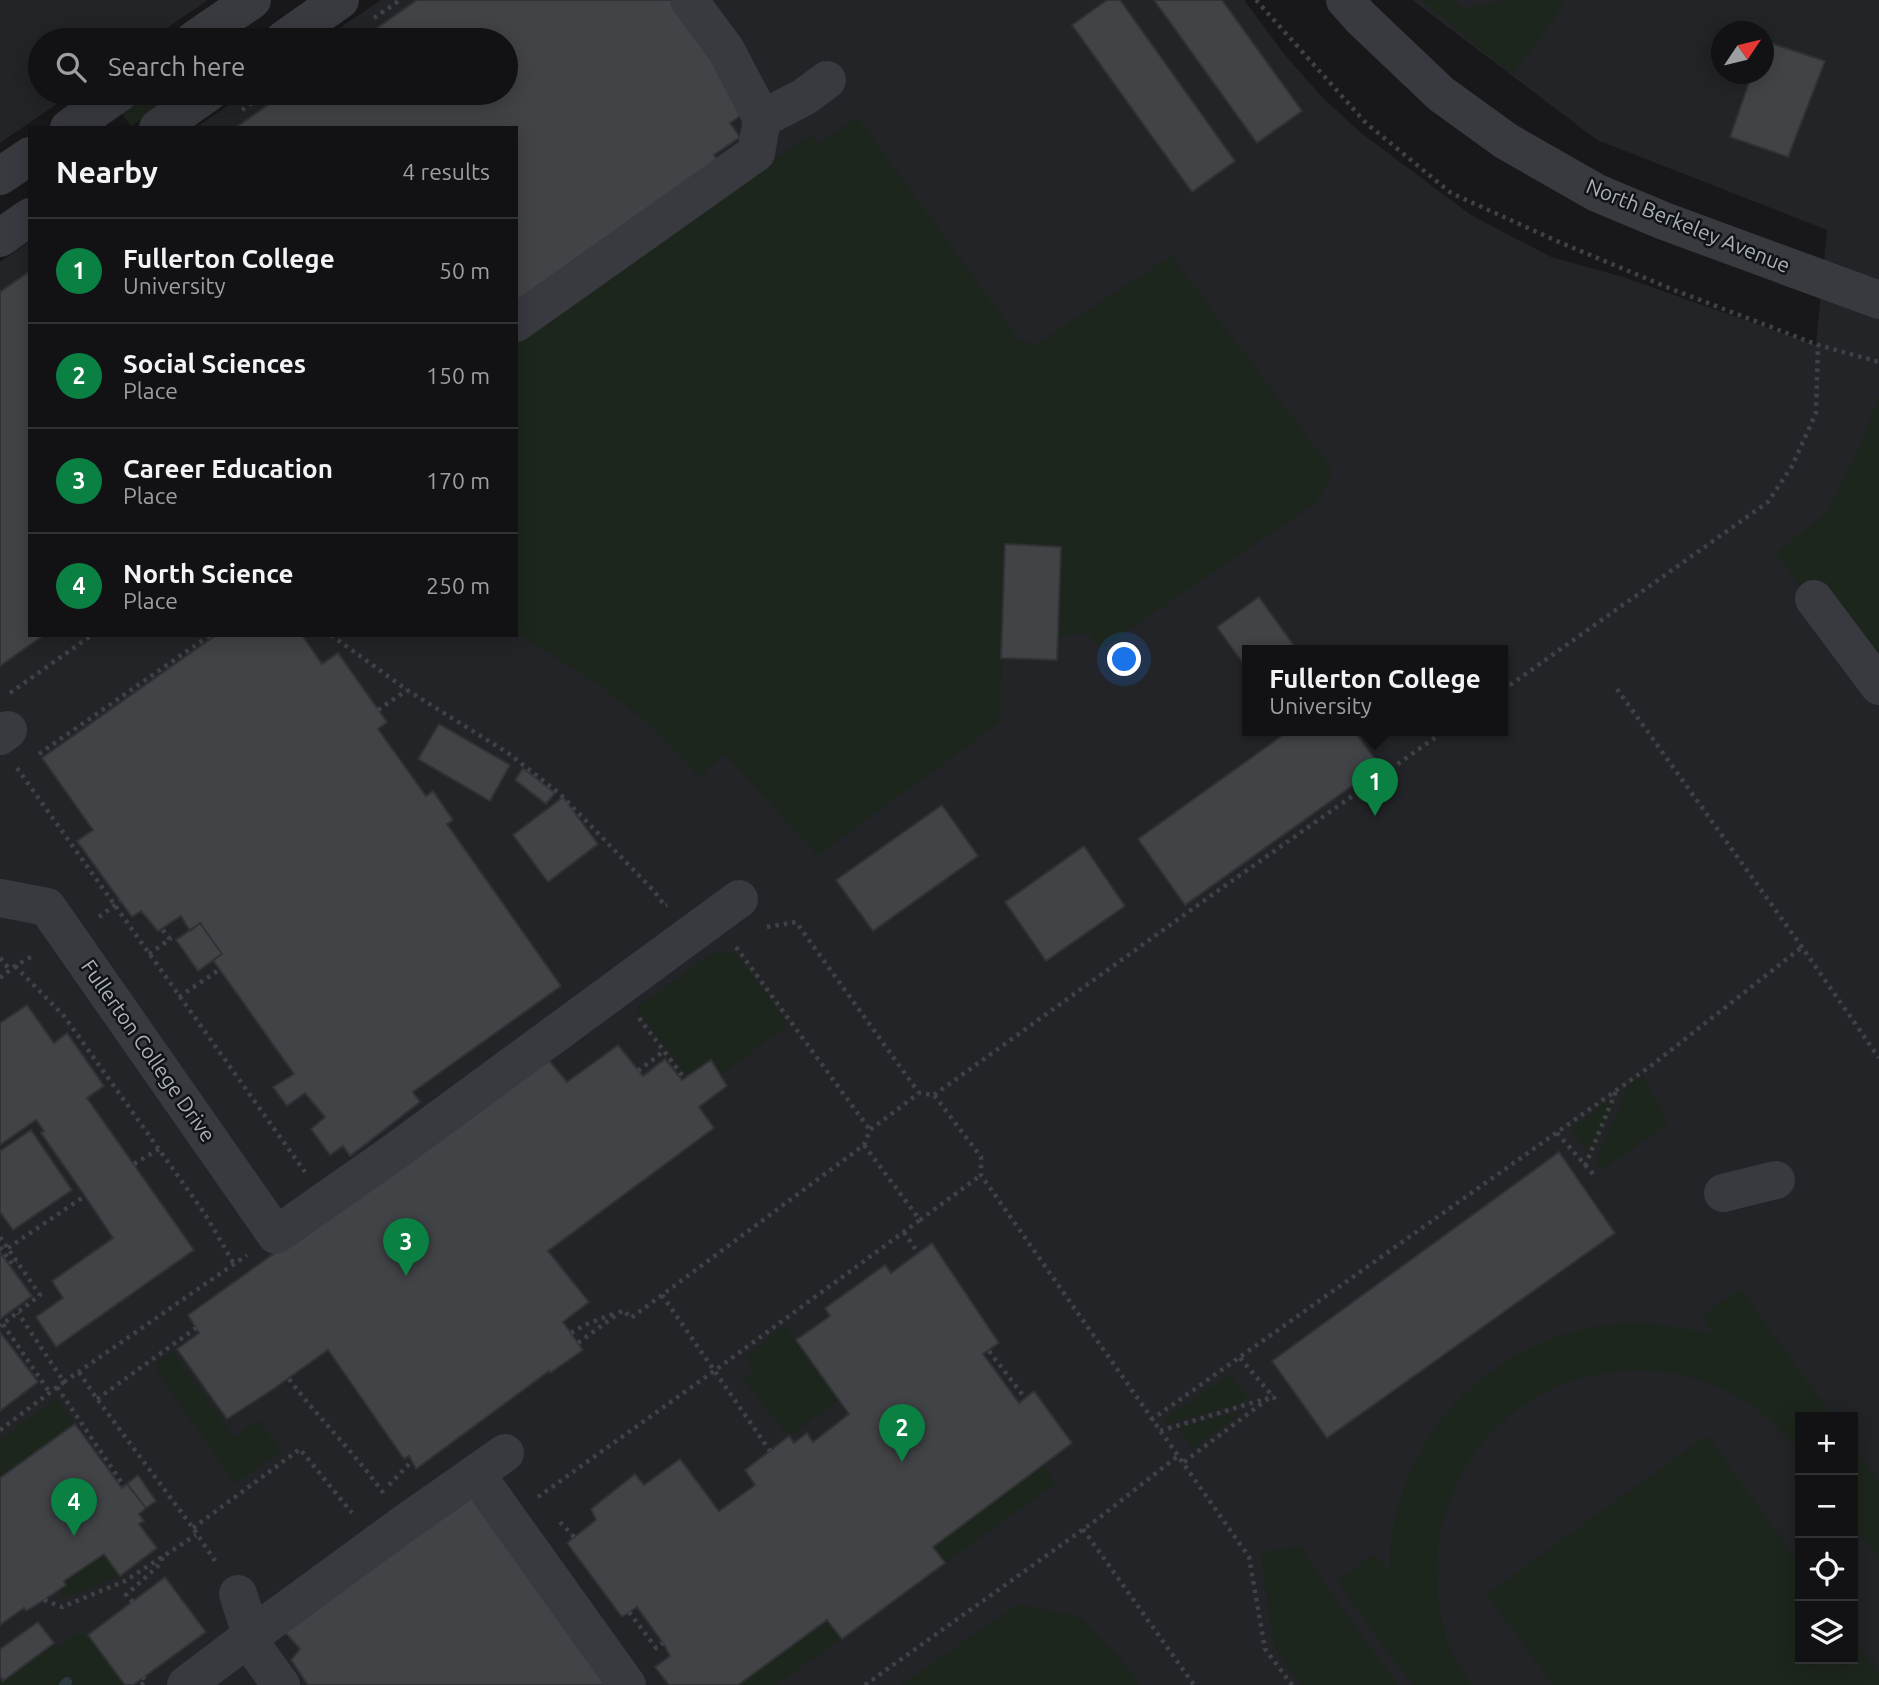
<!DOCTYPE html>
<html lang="en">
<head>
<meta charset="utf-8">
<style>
	:root { --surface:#121214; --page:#1f2022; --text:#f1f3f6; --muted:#9c9ea0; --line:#313234; --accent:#0b8043 }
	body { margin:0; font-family:Ubuntu,sans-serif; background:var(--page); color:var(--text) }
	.controls { position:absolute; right:21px; bottom:21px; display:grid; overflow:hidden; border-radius:0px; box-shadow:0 4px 18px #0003 }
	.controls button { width:63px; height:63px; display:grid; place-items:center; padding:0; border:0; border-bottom:2px solid var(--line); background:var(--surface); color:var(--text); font:35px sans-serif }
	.compass { position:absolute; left:1711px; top:21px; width:63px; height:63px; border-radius:50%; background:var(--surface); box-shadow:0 4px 18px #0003; rotate:55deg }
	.you { position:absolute; left:1125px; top:660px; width:24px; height:24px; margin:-18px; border:5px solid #fff; border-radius:50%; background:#1a73e8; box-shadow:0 0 0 10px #1a73e833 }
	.badge { display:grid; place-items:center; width:46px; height:46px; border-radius:50%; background:var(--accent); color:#fff; font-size:23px; font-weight:700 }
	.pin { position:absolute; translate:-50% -58px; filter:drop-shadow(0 2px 4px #0008) }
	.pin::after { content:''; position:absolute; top:37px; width:24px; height:21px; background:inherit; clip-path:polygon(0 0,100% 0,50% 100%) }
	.popup { position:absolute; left:1242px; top:645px; width:266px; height:91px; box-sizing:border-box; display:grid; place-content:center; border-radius:0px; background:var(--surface); filter:drop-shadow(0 2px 5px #0005); font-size:23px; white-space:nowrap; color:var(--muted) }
	.popup b { font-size:26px; color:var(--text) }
	.popup::after { content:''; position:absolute; left:50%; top:100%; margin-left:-14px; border:14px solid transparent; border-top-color:var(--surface) }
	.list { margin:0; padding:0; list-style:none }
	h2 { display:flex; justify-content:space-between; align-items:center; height:91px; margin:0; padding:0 28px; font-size:30px }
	h2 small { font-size:23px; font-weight:400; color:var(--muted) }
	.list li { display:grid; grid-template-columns:46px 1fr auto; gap:21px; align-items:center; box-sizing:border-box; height:105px; padding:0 28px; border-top:2px solid var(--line) }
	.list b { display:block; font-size:26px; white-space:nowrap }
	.list p { margin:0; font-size:23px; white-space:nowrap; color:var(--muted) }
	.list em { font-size:23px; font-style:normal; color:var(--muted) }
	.icon { flex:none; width:38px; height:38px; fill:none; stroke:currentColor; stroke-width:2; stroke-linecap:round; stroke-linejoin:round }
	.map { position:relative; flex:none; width:1879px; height:1685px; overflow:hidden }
	.search { position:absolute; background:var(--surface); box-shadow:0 4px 18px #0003; left:28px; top:28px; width:490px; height:77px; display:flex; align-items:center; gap:18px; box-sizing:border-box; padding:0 24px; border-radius:38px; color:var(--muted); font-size:26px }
	.panel { position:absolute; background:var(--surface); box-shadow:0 4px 18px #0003; left:28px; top:126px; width:490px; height:511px; border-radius:0px }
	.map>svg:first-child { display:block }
	.built { fill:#232427; fill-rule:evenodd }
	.green { fill:#1d261d }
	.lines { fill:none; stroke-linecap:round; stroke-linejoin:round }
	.stream { stroke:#2c3a3f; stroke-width:10 }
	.building { fill:#414347; stroke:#313236; stroke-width:2 }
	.path { stroke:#3e4246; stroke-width:4.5; stroke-dasharray:3.5 5; stroke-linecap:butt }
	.minor { stroke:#383a3f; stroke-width:38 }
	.labels { text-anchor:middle; stroke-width:5; stroke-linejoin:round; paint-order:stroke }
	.street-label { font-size:21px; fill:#a9b1bb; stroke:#121315 }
</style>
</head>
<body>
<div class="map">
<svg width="1879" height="1685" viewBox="0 0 1879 1685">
	<rect width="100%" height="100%" fill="#18181a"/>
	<!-- built -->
	<path class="built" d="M 0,0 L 208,0 L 149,40 L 40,40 L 40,93 L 73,93 L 0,143 Z
		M 381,0 L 1244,0 L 1285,55 L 1322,97 L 1360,132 L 1471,215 L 1551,257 L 1623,277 L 1816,345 L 1827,230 L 1597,140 L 1412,0 L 1879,0 L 1879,1685 L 0,1685 L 0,262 L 30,241 L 30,635 L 516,635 L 516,128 L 195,128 L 246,93 L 506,93 L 506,40 L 322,40 ZM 1722,32 L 1764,32 L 1764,74 L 1722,74 ZM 1247,650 L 1503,650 L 1503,730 L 1247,730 ZM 1800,1417 L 1853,1417 L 1853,1659 L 1800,1659 Z"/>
	<!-- green -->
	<path class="green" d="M 1421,0 L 1455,0 L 1464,9 L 1504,0 L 1563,0 L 1557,15 L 1512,75 Z
		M 151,93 L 180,93 L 131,126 L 121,113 Z
		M 857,117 L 1019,340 L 1035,345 L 1171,256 L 1333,471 L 1318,501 L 1101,649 L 1088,633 L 1057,637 L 1061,547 L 1005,544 L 1000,722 L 818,855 L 724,754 L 700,777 L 652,726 L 596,683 L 516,633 L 516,342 L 811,134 L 819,144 Z
		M 1879,397 L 1879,696 L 1776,553 L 1828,511 L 1858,451 Z
		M 714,952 L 737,954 L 788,1025 L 720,1075 L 711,1061 L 688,1077 L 636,1008 Z
		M 1642,1075 L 1669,1123 L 1602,1170 L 1596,1161 L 1629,1084 Z
		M 1609,1099 L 1613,1103 L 1589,1152 L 1571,1130 Z
		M 1740,1289 L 1833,1417 L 1800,1417 L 1800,1452 C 1786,1436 1773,1420 1755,1408 C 1716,1380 1668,1367 1620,1371 C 1489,1383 1410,1508 1445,1633 C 1450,1652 1461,1669 1471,1685 L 1412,1685 L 1337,1581 L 1375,1554 L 1389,1571 C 1391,1545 1393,1518 1402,1493 C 1438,1392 1528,1325 1636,1323 C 1663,1323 1688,1329 1714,1335 L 1702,1316 Z
		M 785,1326 L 839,1400 L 789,1436 L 743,1379 L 754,1371 L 745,1357 Z
		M 173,1352 L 234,1437 L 258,1420 L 281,1451 L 235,1484 L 153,1365 Z
		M 1230,1374 L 1248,1398 L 1242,1402 L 1166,1425 L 1163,1420 Z
		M 57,1398 L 75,1424 L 0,1478 L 0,1440 Z
		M 1245,1410 L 1193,1448 L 1178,1428 Z
		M 1707,1435 L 1800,1565 L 1800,1659 L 1853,1659 L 1853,1637 L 1879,1674 L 1879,1685 L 1553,1685 L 1487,1594 Z
		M 1853,1445 L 1879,1481 L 1879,1561 L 1853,1525 Z
		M 1044,1465 L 1056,1483 L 945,1563 L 933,1547 Z
		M 1300,1546 L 1325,1585 L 1398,1685 L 1301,1685 L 1277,1652 L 1274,1644 L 1260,1552 Z
		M 104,1554 L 120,1576 L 81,1592 L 62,1597 L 58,1590 L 64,1581 Z
		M 1018,1604 L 1081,1617 L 1119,1657 L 1139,1685 L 901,1685 Z
		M 827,1620 L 842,1639 L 775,1685 L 734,1685 Z
		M 75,1634 L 88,1635 L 125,1685 L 0,1685 L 0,1683 L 54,1643 L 58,1648 Z"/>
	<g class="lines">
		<!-- stream -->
		<path class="stream" d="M 64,1685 L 67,1682"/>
	</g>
	<!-- building -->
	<path class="building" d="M 417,0 L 671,0 L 746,112 L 730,123 L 740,137 L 714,155 L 719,162 L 516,304 L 516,128 L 235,128 L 285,93 L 506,93 L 506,40 L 360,40 Z
		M 1107,0 L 1120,0 L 1235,161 L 1192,192 L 1072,25 Z
		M 1154,0 L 1222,0 L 1302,111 L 1257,143 Z
		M 1764,41 L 1825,61 L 1788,157 L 1730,137 L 1752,74 L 1764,74 Z
		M 30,271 L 30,635 L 44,635 L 0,666 L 0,292 Z
		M 1005,544 L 1061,547 L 1057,660 L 1001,658 Z
		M 1259,597 L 1297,650 L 1247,650 L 1247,669 L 1217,627 Z
		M 216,635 L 302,635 L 322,664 L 338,653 L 387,722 L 378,729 L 426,796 L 433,791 L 453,820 L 447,824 L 561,986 L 413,1092 L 420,1102 L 350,1156 L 343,1146 L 330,1155 L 311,1129 L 325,1117 L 305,1093 L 287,1106 L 273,1087 L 294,1074 L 213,960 L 222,954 L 200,923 L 190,931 L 181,916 L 158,931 L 141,911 L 132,917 L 77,841 L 93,830 L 42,758 Z
		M 439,724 L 510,765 L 490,801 L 418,759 Z
		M 1290,730 L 1354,730 L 1380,766 L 1185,905 L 1138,839 Z
		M 523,768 L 555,793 L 546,804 L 515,780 Z
		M 563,797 L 598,844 L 548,882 L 513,835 Z
		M 942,805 L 978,856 L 873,931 L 836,880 Z
		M 1084,846 L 1125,906 L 1046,961 L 1005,902 Z
		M 200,923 L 222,954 L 198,971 L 176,940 Z
		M 27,1005 L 54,1043 L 67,1033 L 104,1086 L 87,1098 L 194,1250 L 56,1347 L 36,1317 L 63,1298 L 52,1281 L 113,1238 L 85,1196 L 41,1133 L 44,1131 L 36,1120 L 0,1145 L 0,1023 Z
		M 618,1045 L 643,1076 L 665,1059 L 682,1080 L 711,1060 L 727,1086 L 699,1107 L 714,1128 L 548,1251 L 589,1302 L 563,1322 L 583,1350 L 550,1373 L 549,1371 L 416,1469 L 409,1456 L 404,1459 L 328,1350 L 272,1390 L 227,1419 L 177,1349 L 199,1333 L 188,1315 L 547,1058 L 567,1082 Z
		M 31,1130 L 72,1190 L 13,1230 L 0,1212 L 0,1151 Z
		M 1559,1152 L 1615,1233 L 1327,1438 L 1272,1361 Z
		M 932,1243 L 999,1343 L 983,1354 L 1019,1403 L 1034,1391 L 1072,1443 L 933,1547 L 945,1563 L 842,1639 L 827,1620 L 738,1685 L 669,1685 L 655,1667 L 670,1656 L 663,1643 L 637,1607 L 622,1617 L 567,1543 L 596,1520 L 591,1509 L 635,1474 L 644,1485 L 680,1459 L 719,1511 L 755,1485 L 745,1470 L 789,1436 L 794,1443 L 807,1433 L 813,1442 L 849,1414 L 796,1340 L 830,1316 L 825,1308 L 885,1265 L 891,1273 Z
		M 0,1252 L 32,1296 L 0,1319 Z
		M 0,1332 L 38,1382 L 0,1411 Z
		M 75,1424 L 122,1488 L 127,1484 L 146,1508 L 139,1514 L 144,1521 L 139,1524 L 157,1548 L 120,1576 L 104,1554 L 64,1581 L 66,1585 L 44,1600 L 26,1611 L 24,1608 L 0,1625 L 0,1478 Z
		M 138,1475 L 156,1501 L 146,1508 L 127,1484 Z
		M 471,1497 L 606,1685 L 308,1685 L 291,1660 L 300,1649 L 283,1630 Z
		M 165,1577 L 206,1632 L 133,1685 L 125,1685 L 88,1635 Z
		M 38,1622 L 54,1643 L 3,1681 L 0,1676 L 0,1649 Z"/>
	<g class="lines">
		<!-- path -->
		<path class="path" d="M 1256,0 L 1366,123 L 1451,193 L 1559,242 L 1674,290 L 1818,345 L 1879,362
			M 374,18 L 400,0
			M 142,40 L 157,29
			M 242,110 L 267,93
			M 208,635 L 210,639
			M 331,635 L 407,690 L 508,753 L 560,794 L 654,891 L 665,906 L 667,905
			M 1617,689 L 1802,947 L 1879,1058
			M 1503,690 L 1768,502 L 1792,466 L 1816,413 L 1818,345
			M 10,693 L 92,635
			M 378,710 L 407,690
			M 39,754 L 203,640
			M 17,768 L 305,1172
			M 99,917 L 120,901
			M 767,927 L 796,922 L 919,1093
			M 736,947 L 870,1130
			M 149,954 L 170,939 L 162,929
			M 0,958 L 10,970
			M 15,966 L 64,1016 L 205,1214 L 234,1264
			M 0,978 L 15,966 L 34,955
			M 179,997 L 220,969
			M 639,1018 L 685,1079
			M 638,1071 L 664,1051
			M 934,1095 L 1202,902 L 1446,730
			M 1557,1133 L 1593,1174
			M 864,1145 L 920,1220 L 981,1175
			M 134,1164 L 159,1149
			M 1585,1166 L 1617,1089
			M 904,1232 L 918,1253
			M 0,1237 L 40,1295 L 0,1326
			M 0,1247 L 12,1264 L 17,1262
			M 8,1248 L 85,1196
			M 662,1295 L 770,1451
			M 3,1324 L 50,1393
			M 571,1333 L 587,1324 L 616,1313
			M 578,1343 L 623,1310 L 631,1318 L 864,1145 L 870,1130 L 919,1093 L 934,1095 L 981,1157 L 981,1175 L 1249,1557 L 1265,1649 L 1292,1685
			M 989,1351 L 1025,1398
			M 1240,1358 L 1276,1400
			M 79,1372 L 97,1399 L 193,1528 L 217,1564
			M 289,1379 C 319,1419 355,1453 384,1494
			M 64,1382 L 247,1255
			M 57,1387 L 124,1486
			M 97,1399 L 196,1328
			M 1151,1420 L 1652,1065 L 1802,947
			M 0,1430 L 64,1382 L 18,1313
			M 1160,1431 L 1268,1398
			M 1184,1462 L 1273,1395
			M 389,1485 L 412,1461
			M 538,1497 L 714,1371 L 920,1220
			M 560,1522 L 574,1537
			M 193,1528 L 300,1449 L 352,1513
			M 1083,1529 L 1194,1685
			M 44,1600 L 62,1607 L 125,1581 L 196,1535
			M 133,1602 L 126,1595 L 157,1567 L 163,1557
			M 629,1612 L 656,1648 L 663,1643
			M 141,1685 L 146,1681 L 143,1677
			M 865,1685 L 1099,1518 L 1179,1455"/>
		<!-- minor -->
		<path class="minor" d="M 1345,0 L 1361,18 L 1441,94 L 1506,141 L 1597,193 L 1664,221 L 1879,300
			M 194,40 L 252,0
			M 283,40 L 340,0
			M 762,119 L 804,97 L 827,80
			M 69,128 L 119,93
			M 158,128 L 208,93
			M 0,176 L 30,156
			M 0,238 L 30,217
			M 516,323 L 756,153 L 762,119 L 726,50 L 689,0
			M 1814,599 L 1879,686
			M 0,736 L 8,730
			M 0,898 L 47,907 L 276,1235 L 393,1153 L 739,899
			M 1723,1193 L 1776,1180
			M 476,1474 L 627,1685
			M 238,1594 L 257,1652 L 281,1685
			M 186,1685 L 252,1635 L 405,1523 L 505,1453"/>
	</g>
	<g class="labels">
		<!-- street labels -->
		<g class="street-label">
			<text transform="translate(1688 226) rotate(22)" y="7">North Berkeley Avenue</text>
			<text transform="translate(148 1051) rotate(55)" y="7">Fullerton College Drive</text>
		</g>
	</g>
</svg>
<div class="controls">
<button>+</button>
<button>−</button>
<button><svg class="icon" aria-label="locate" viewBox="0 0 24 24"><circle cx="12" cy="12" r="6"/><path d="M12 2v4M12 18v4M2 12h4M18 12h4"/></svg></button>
<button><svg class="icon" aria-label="layers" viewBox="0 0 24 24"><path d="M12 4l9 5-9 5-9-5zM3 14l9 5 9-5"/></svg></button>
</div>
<svg class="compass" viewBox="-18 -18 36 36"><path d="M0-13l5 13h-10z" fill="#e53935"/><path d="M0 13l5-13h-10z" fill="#9c9ea0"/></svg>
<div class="you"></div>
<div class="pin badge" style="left:1375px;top:816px">1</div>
<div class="popup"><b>Fullerton College</b>University</div>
<div class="pin badge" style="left:902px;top:1462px">2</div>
<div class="pin badge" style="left:406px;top:1276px">3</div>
<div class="pin badge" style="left:74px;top:1536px">4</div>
<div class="search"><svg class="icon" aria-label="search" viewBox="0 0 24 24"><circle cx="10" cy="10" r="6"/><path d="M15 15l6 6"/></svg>Search here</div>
<section class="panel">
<h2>Nearby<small>4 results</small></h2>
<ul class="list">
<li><span class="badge">1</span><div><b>Fullerton College</b><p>University</p></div><em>50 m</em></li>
<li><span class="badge">2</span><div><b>Social Sciences</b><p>Place</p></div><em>150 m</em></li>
<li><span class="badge">3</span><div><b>Career Education</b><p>Place</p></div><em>170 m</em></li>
<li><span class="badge">4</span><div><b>North Science</b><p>Place</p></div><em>250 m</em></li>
</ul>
</section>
</div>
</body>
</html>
